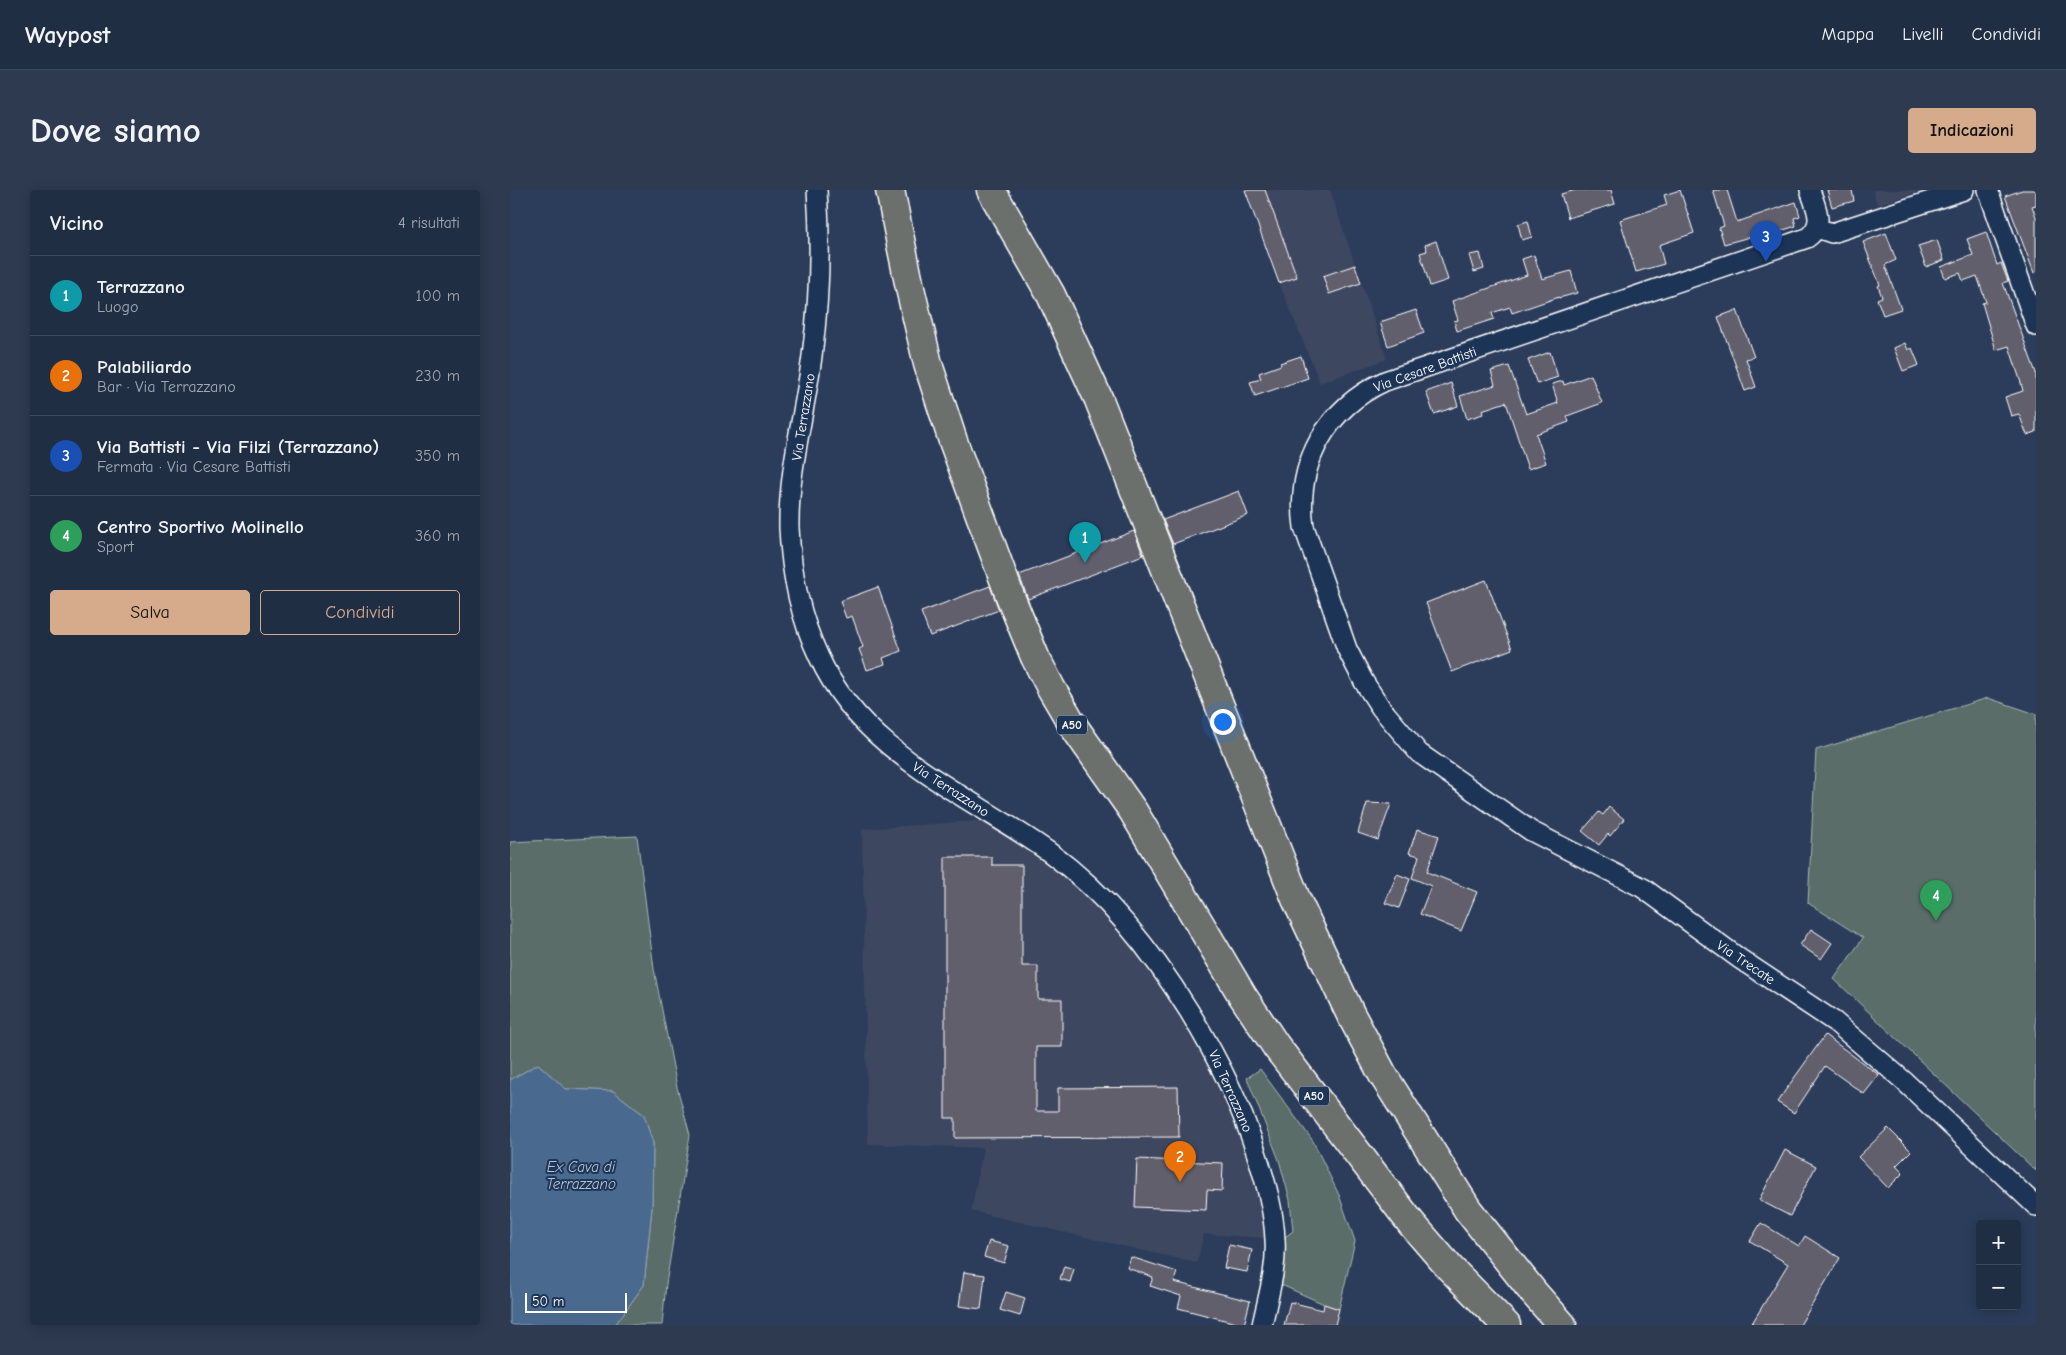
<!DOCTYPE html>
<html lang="it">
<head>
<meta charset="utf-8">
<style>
	:root { --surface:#202e44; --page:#2d3a4f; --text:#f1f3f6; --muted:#a2a8b2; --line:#3d4a5d; --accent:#d6ab8b }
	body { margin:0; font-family:"Comic Neue",sans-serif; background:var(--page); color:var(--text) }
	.controls { position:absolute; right:15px; bottom:15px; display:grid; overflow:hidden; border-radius:5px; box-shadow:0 2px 12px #0003 }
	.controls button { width:45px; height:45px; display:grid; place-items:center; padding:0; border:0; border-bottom:1px solid var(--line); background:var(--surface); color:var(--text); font:25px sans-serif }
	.scale { position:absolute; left:15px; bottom:12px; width:102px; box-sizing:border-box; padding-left:5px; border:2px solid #fff; border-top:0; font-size:14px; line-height:18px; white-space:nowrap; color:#fff; -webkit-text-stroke:4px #1d3557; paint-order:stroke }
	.you { position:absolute; left:712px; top:531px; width:18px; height:18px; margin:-12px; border:4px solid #fff; border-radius:50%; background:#1a73e8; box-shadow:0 0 0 8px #1a73e833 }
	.badge { display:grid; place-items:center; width:32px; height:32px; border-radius:50%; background:var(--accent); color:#fff; font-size:16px; font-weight:700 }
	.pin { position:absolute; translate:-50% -41px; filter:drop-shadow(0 1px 2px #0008) }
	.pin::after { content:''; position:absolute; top:26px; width:18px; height:15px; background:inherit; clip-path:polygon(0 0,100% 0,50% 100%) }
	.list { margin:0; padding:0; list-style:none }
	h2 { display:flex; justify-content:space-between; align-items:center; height:65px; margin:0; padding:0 20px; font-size:21px }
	h2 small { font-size:16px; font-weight:400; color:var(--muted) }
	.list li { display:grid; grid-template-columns:32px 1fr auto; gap:15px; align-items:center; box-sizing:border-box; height:80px; padding:0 20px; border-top:1px solid var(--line) }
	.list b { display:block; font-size:19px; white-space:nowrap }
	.list p { margin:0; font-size:16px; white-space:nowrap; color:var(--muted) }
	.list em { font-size:16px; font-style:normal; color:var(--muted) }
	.actions { display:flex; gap:10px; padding:15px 20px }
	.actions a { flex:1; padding:11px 0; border:1px solid var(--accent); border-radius:5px; text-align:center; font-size:18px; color:var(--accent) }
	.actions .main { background:var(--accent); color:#111 }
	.map { position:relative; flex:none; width:1526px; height:1135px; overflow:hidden; border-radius:5px }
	header { display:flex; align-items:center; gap:30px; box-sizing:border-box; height:70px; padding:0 25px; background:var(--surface); border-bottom:1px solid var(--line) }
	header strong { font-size:24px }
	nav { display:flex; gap:28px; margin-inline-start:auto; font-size:18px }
	.intro { display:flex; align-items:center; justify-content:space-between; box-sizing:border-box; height:120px; padding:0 30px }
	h1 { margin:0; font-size:35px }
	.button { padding:12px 22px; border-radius:5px; background:var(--accent); color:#111; font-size:18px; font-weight:700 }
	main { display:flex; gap:30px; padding:0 30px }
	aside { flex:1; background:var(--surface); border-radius:5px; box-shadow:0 2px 12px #0003 }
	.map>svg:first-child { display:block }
	.built { fill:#3c4760 }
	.green { fill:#5a6d68; stroke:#acb6b4 }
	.water { fill:#486a8e; stroke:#91a6bb }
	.building { fill:#625f6d; stroke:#fff }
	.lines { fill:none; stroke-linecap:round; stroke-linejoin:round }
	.minor-casing { stroke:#fff; stroke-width:22 }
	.highway-casing { stroke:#fff; stroke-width:31 }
	.minor { stroke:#1d3557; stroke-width:19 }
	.highway { stroke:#6c706d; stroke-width:28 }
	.labels { text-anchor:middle; stroke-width:4; stroke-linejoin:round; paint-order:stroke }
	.shield { fill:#1d3557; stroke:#bbc2cd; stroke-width:1 }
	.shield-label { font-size:12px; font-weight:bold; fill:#fff }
	.street-label { font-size:14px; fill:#fff; stroke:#1d3557 }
	.water-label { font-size:15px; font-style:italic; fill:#b6c3d2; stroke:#1d3557 }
</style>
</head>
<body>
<header>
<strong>Waypost</strong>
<nav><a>Mappa</a><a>Livelli</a><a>Condividi</a></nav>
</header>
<div class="intro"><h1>Dove siamo</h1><a class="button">Indicazioni</a></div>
<main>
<aside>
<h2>Vicino<small>4 risultati</small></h2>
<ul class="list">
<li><span class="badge" style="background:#0f9aa8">1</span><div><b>Terrazzano</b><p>Luogo</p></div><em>100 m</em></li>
<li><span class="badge" style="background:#e8710a">2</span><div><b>Palabiliardo</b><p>Bar · Via Terrazzano</p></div><em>230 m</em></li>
<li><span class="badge" style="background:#1a4fb4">3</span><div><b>Via Battisti - Via Filzi (Terrazzano)</b><p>Fermata · Via Cesare Battisti</p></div><em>350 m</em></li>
<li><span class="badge" style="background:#2e9e5b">4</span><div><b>Centro Sportivo Molinello</b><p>Sport</p></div><em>360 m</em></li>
</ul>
<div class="actions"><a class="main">Salva</a><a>Condividi</a></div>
</aside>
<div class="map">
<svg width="1526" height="1135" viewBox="0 0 1526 1135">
	<rect width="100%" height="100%" fill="#2b3d5b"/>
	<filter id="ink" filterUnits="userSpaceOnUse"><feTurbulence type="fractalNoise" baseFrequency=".02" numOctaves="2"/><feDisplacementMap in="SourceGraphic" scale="10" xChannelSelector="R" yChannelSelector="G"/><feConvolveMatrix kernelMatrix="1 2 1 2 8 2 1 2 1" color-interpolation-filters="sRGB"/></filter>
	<g filter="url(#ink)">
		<!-- built -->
		<path class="built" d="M 735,0 L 820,0 L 877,169 L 810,193 L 769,93 Z
			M 1363,0 L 1414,0 L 1367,15 Z
			M 477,630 L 535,669 L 591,717 L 627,753 L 700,872 L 742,967 L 756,1027 L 755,1048 L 694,1044 L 687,1073 L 461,1021 L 473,958 L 358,954 L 352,639 Z"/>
		<!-- green -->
		<path class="green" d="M 1478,508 L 1526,524 L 1526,981 L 1324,789 L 1353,748 L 1298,713 L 1306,560 Z
			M 127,646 L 144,779 L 167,897 L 180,945 L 156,1094 L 152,1135 L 105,1135 L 134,1095 L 142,1018 L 143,953 L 134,925 L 103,901 L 56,899 L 28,874 L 0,890 L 0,652 Z
			M 750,879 L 803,951 L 829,1005 L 845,1051 L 829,1119 L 814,1114 L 767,1093 L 771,1050 L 783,1041 L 780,1010 L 769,970 L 737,888 Z"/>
		<!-- water -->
		<path class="water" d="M 28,874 L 56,899 L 103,901 L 134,925 L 143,953 L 142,1018 L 134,1095 L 105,1135 L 0,1135 L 0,890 Z"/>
		<!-- building -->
		<path class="building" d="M 735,0 L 755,0 L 787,87 L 769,93 Z
			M 1066,0 L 1101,0 L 1105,14 L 1058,28 L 1051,4 Z
			M 1170,0 L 1184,43 L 1149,55 L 1154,74 L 1126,82 L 1110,30 L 1157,15 L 1154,5 Z
			M 1203,0 L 1217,0 L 1227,32 L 1286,12 L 1290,26 L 1284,28 L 1286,36 L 1248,48 L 1247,45 L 1214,54 L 1209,38 L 1214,36 Z
			M 1317,0 L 1342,0 L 1344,11 L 1322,17 Z
			M 1512,0 L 1526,0 L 1526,15 L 1522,16 L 1526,27 L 1526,82 L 1524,83 L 1495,6 Z
			M 1018,31 L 1022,47 L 1012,50 L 1008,34 Z
			M 1476,42 L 1487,75 L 1491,73 L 1498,91 L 1493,93 L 1526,183 L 1526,242 L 1517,245 L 1509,224 L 1501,226 L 1495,207 L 1513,201 L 1511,193 L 1499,156 L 1486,160 L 1472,113 L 1476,112 L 1467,86 L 1453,91 L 1450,83 L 1435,88 L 1431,77 L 1463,65 L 1457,49 Z
			M 1376,43 L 1386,70 L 1375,75 L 1391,119 L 1373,125 L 1367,109 L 1372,107 L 1368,96 L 1370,95 L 1353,52 Z
			M 1427,50 L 1434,70 L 1416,77 L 1408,56 Z
			M 926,51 L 938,90 L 920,96 L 910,63 L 917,61 L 915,55 Z
			M 970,63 L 974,79 L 964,82 L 959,65 Z
			M 1024,65 L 1032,89 L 1061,81 L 1067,103 L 1049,108 L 1049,107 L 1002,123 L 1000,117 L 982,123 L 984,129 L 947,141 L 944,131 L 948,130 L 942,111 L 1017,85 L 1012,69 Z
			M 845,75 L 851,93 L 819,104 L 813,86 Z
			M 906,120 L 914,143 L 878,156 L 870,132 Z
			M 1227,120 L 1244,167 L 1236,169 L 1246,197 L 1235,201 L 1208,127 Z
			M 1395,153 L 1398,160 L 1402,158 L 1409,175 L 1393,181 L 1384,158 Z
			M 1040,162 L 1048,187 L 1027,194 L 1018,170 Z
			M 791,166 L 798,188 L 745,206 L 740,192 L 751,189 L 749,183 L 771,175 L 770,173 Z
			M 999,176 L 1016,224 L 1048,213 L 1042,194 L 1053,191 L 1054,195 L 1081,185 L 1092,213 L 1057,226 L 1059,232 L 1026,244 L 1036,273 L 1018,279 L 996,212 L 972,220 L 973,224 L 957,229 L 950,206 L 985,195 L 981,181 Z
			M 941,193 L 948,216 L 924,224 L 916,202 Z
			M 729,301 L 738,325 L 663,354 L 653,330 Z
			M 624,341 L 633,365 L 518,409 L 509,385 Z
			M 976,390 L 1002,459 L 942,482 L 916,413 Z
			M 480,396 L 489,420 L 420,446 L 411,422 Z
			M 368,397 L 391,461 L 373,468 L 375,474 L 357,480 L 349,459 L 353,457 L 342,426 L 336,428 L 330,411 Z
			M 857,613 L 881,614 L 868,650 L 848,643 Z
			M 1099,617 L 1114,629 L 1100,646 L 1098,644 L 1089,655 L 1072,641 L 1089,622 L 1093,625 Z
			M 907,639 L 929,646 L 917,682 L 967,702 L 951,741 L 910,724 L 921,696 L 902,688 L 909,666 L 899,663 Z
			M 435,667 L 482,667 L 482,675 L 512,675 L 512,776 L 528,776 L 528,809 L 552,809 L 552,857 L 526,857 L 526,921 L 548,921 L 548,898 L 668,897 L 669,947 L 445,948 L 445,928 L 435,928 Z
			M 887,684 L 900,689 L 889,718 L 875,713 Z
			M 1301,739 L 1322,753 L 1311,769 L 1290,755 Z
			M 1315,845 L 1369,885 L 1354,904 L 1315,876 L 1284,923 L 1267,912 Z
			M 1378,938 L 1401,961 L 1386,976 L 1393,983 L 1378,998 L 1348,967 Z
			M 1275,960 L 1306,976 L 1280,1026 L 1249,1010 Z
			M 627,969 L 713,973 L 712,1001 L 697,1000 L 696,1020 L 625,1017 Z
			M 1251,1033 L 1289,1056 L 1295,1046 L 1330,1068 L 1290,1135 L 1241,1135 L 1278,1074 L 1240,1051 Z
			M 479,1051 L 499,1056 L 494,1073 L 474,1067 Z
			M 719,1055 L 742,1060 L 737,1082 L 714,1078 Z
			M 621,1067 L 667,1082 L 664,1092 L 740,1111 L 734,1135 L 668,1118 L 671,1106 L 640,1096 L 643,1087 L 617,1078 Z
			M 554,1076 L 564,1079 L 560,1092 L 550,1089 Z
			M 454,1082 L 475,1085 L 471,1119 L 449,1116 Z
			M 496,1102 L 515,1108 L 510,1126 L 490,1120 Z
			M 780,1112 L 813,1120 L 814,1114 L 829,1119 L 825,1135 L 774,1135 Z"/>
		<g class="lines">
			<!-- minor casing -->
			<g class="minor-casing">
				<path id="minor" d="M 307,0 C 311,53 309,113 302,166 C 295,223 278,280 279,338 C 281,382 290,427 309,467 C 353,564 458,604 539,662 C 598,705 641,760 679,821 C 707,867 731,914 747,965 C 756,993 764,1021 765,1050 C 767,1078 758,1107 752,1135
					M 1300,0 C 1306,19 1316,34 1297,48 L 875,191 C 817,218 785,273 794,337 L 837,459 L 854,492 L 871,518 L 909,563 L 1021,641 L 1133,698 L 1230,769 L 1325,832 L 1394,891 L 1526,1016
					M 1478,0 L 1526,136
					M 1307,38 L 1322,43 L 1454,0"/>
			</g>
			<!-- highway casing -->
			<g class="highway-casing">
				<path id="highway" d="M 380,0 L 400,98 L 418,174 L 443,251 L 500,406 L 525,467 L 541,498 L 564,537 L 623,621 L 732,805 L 766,856 L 901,1033 L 939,1077 L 996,1135
					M 481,0 L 541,105 L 589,210 L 786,709 L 840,823 L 873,885 L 958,1020 L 1024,1103 L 1052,1135"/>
			</g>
			<!-- minor -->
			<use href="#minor" class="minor"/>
			<!-- highway -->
			<use href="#highway" class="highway"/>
		</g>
	</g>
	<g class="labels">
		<!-- shield labels -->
		<g class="shield">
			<rect x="547" y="525.5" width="30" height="19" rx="4"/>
			<rect x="789" y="896.5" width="30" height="19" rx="4"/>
		</g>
		<g class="shield-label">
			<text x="562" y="539">A50</text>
			<text x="804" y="910">A50</text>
		</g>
		<!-- street labels -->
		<g class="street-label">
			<text transform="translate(915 179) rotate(-20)" y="5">Via Cesare Battisti</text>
			<text transform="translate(293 227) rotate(-81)" y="5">Via Terrazzano</text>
			<text transform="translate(441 599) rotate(33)" y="5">Via Terrazzano</text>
			<text transform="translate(1236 772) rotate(34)" y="5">Via Trecate</text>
			<text transform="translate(721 901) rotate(66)" y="5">Via Terrazzano</text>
		</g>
		<!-- water labels -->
		<g class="water-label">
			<text x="71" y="982">Ex Cava di<tspan x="71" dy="17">Terrazzano</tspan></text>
		</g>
	</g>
</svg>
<div class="controls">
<button>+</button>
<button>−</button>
</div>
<div class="scale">50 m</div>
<div class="you"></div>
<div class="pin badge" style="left:575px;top:373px;background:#0f9aa8">1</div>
<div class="pin badge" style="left:670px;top:992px;background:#e8710a">2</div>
<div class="pin badge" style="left:1256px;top:72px;background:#1a4fb4">3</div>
<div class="pin badge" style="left:1426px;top:731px;background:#2e9e5b">4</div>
</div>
</main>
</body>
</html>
